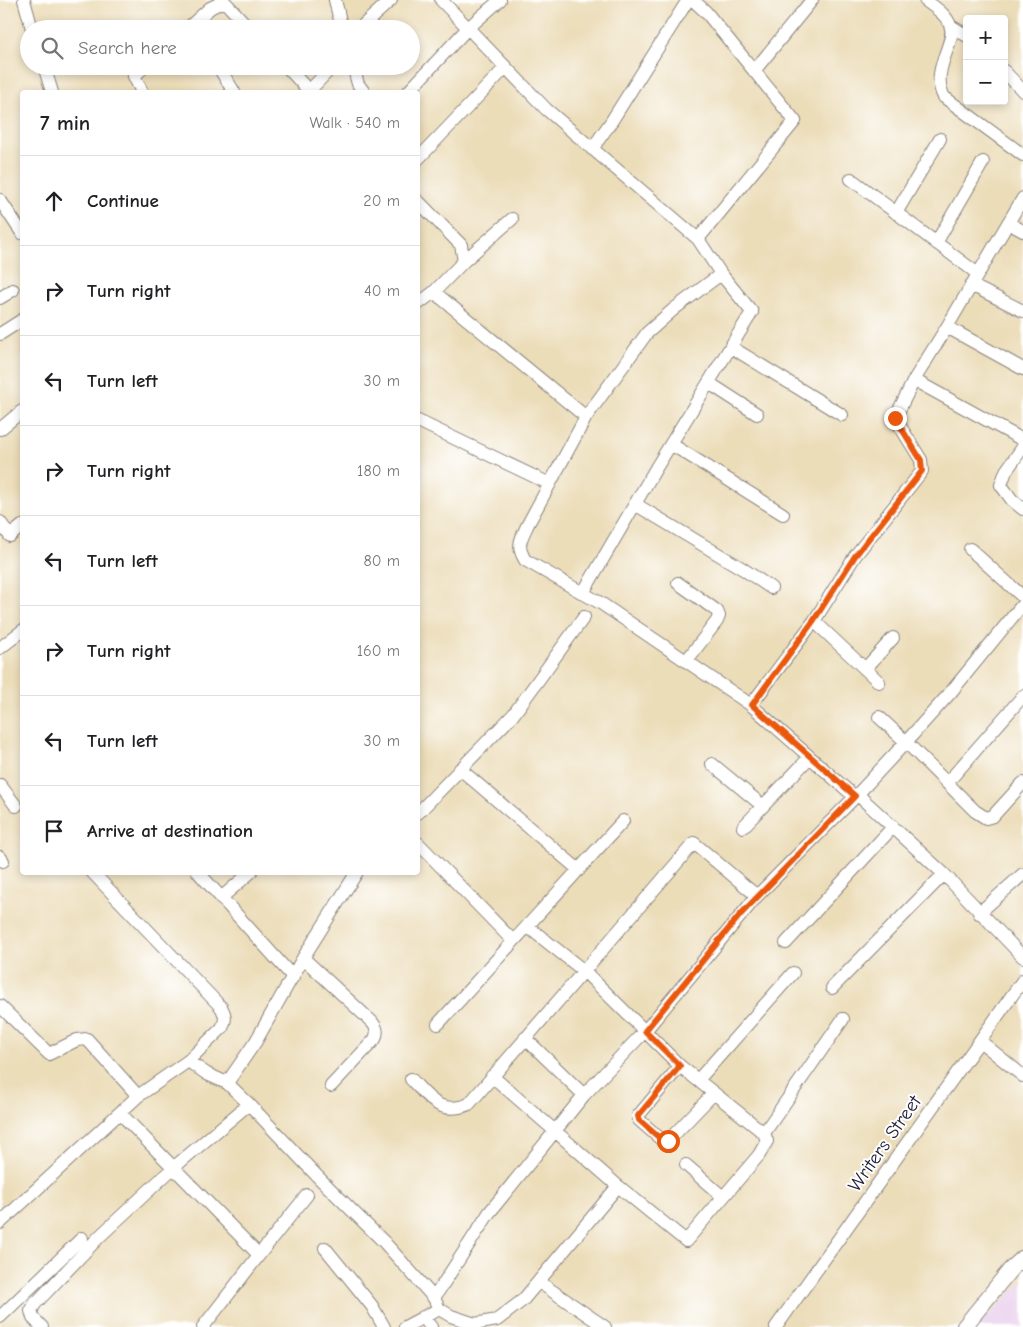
<!DOCTYPE html>
<html lang="en">
<head>
<meta charset="utf-8">
<style>
	:root { --surface:#fff; --page:#f6f6f6; --text:#202124; --muted:#757577; --line:#e0e0e0 }
	body { margin:0; font-family:"Comic Neue",sans-serif; background:var(--page); color:var(--text) }
	.controls { position:absolute; right:15px; top:15px; display:grid; overflow:hidden; border-radius:5px; box-shadow:0 2px 8px #0003 }
	.controls button { width:45px; height:45px; display:grid; place-items:center; padding:0; border:0; border-bottom:1px solid var(--line); background:var(--surface); color:var(--text); font:25px sans-serif }
	.stop { position:absolute; width:15px; height:15px; margin:-11px; border:4px solid #ea580c; border-radius:50%; background:#fff }
	.stop.end { background:#ea580c; border-color:#fff; box-shadow:0 1px 5px #0008 }
	.list { margin:0; padding:0; list-style:none }
	h2 { display:flex; justify-content:space-between; align-items:center; height:65px; margin:0; padding:0 20px; font-size:21px }
	h2 small { font-size:16px; font-weight:400; color:var(--muted) }
	.list li { display:grid; grid-template-columns:32px 1fr auto; gap:15px; align-items:center; box-sizing:border-box; height:90px; padding:0 20px; border-top:1px solid var(--line) }
	.list b { display:block; font-size:19px; white-space:nowrap }
	.list em { font-size:16px; font-style:normal; color:var(--muted) }
	.icon { flex:none; width:28px; height:28px; fill:none; stroke:currentColor; stroke-width:2; stroke-linecap:round; stroke-linejoin:round }
	.map { position:relative; flex:none; width:1023px; height:1327px; overflow:hidden }
	.search { position:absolute; background:var(--surface); box-shadow:0 2px 8px #0003; left:20px; top:20px; width:400px; height:55px; display:flex; align-items:center; gap:12px; box-sizing:border-box; padding:0 18px; border-radius:28px; color:var(--muted); font-size:19px }
	.panel { position:absolute; background:var(--surface); box-shadow:0 2px 8px #0003; left:20px; top:90px; width:400px; height:785px; border-radius:5px }
	.map>svg:first-child { display:block }
	.built { fill:#ead1ed }
	.lines { fill:none; stroke-linecap:round; stroke-linejoin:round }
	.minor-casing { stroke:#87807a; stroke-width:14 }
	.tertiary-casing { stroke:#87807a; stroke-width:17 }
	.minor { stroke:#fff; stroke-width:12 }
	.tertiary { stroke:#fff; stroke-width:15 }
	.route { stroke:#ea580c; stroke-width:6 }
	.labels { text-anchor:middle; stroke-width:4; stroke-linejoin:round; paint-order:stroke }
	.street-label { font-size:19px; fill:#22223b; stroke:#fff }
</style>
</head>
<body>
<div class="map">
<svg width="1023" height="1327" viewBox="0 0 1023 1327">
	<rect width="100%" height="100%" fill="#fff"/>
	<filter id="ink" filterUnits="userSpaceOnUse"><feTurbulence type="fractalNoise" baseFrequency=".02" numOctaves="2"/><feDisplacementMap in="SourceGraphic" scale="10" xChannelSelector="R" yChannelSelector="G"/><feConvolveMatrix kernelMatrix="1 2 1 2 8 2 1 2 1" color-interpolation-filters="sRGB"/></filter>
	<filter id="wash" filterUnits="userSpaceOnUse"><feTurbulence type="fractalNoise" baseFrequency=".0096" numOctaves="4" result="noise"/><feDisplacementMap in="SourceGraphic" scale="20" xChannelSelector="R" yChannelSelector="G"/><feGaussianBlur stdDeviation="1.12" result="paint"/><feColorMatrix in="noise" values="0 0 0 0 0 0 0 0 0 0 0 0 0 0 0 0 0 1.4 0 .05"/><feComposite in="paint" operator="in"/></filter>
	<g filter="url(#wash)">
		<rect width="100%" height="100%" fill="#ecddb9"/>
		<!-- built -->
		<path class="built" d="M 1023,1281 L 1023,1327 L 977,1327 Z"/>
	</g>
	<g filter="url(#ink)">
		<g class="lines">
			<!-- minor casing -->
			<g class="minor-casing">
				<path id="minor" d="M 24,0 L 32,29
					M 335,0 L 342,29
					M 441,0 L 546,109 L 698,239 L 721,274
					M 693,0 L 706,12 L 795,121 L 698,239
					M 925,0 C 934,7 946,14 950,25 C 958,41 929,70 944,97 L 1023,155
					M 951,26 L 967,36
					M 187,29 L 210,8 L 224,1 L 250,29
					M 359,29 L 391,0
					M 44,66 L 52,92
					M 218,66 L 234,92
					M 286,66 L 310,92
					M 353,66 L 358,84 L 364,92
					M 754,71 L 812,0
					M 1004,71 L 1023,91
					M 309,91 L 333,66
					M 142,92 L 134,76 L 145,66
					M 408,92 L 467,29 L 500,0
					M 592,149 L 611,122 L 688,0
					M 418,159 L 506,67
					M 851,179 L 978,274
					M 0,200 L 22,233
					M 418,201 L 461,245 L 464,261 L 434,292 L 586,417
					M 896,213 L 940,139
					M 1008,223 L 1023,198
					M 936,243 L 983,162
					M 464,261 L 512,219
					M 971,285 L 1023,311
					M 0,298 L 13,290
					M 418,304 L 434,292
					M 947,327 L 1008,223 L 1023,231
					M 0,334 L 22,320
					M 731,347 L 842,415
					M 1023,369 L 947,327 L 914,380 L 1023,440
					M 709,383 L 757,414
					M 418,421 L 550,484
					M 0,429 L 22,411
					M 671,444 L 783,514
					M 1023,447 L 1006,471 L 1001,485 L 1012,500 L 1023,509
					M 635,504 L 743,569 L 771,588
					M 0,522 L 10,536 L 22,526
					M 970,549 L 1023,597
					M 678,583 L 717,611 L 719,616 L 717,621 L 687,660
					M 583,593 L 656,468 L 752,312 L 721,274 L 674,309 L 647,333 L 586,417 L 528,524 C 521,539 516,545 525,560 L 602,604 L 751,705 L 855,797
					M 814,621 L 855,556 L 922,471 L 921,460 L 895,418 L 914,380
					M 0,648 L 22,631
					M 865,669 L 893,638
					M 751,705 L 814,621 L 879,682
					M 879,717 L 906,742 L 951,692 L 1023,604
					M 712,764 L 763,806
					M 460,769 L 579,870
					M 947,783 L 1023,696
					M 0,785 L 16,806
					M 857,794 L 944,874 L 1023,957
					M 418,813 L 513,715 L 584,617
					M 743,827 L 810,757
					M 418,843 L 513,941
					M 0,857 L 3,861
					M 92,872 L 221,1007 C 226,1016 226,1019 222,1028 L 188,1061
					M 198,872 L 293,977
					M 221,898 L 251,872
					M 979,913 L 1023,874
					M 527,926 L 584,971 L 694,843 L 757,896
					M 786,943 L 893,827
					M 303,958 L 372,1022 C 377,1028 378,1032 375,1039 L 331,1086
					M 832,988 L 944,874
					M 0,1006 L 49,1054 L 77,1040 L 87,1039 L 138,1096
					M 438,1024 L 623,821
					M 525,1038 L 584,1095
					M 980,1041 L 1023,1076
					M 492,1076 L 618,1186
					M 411,1079 C 429,1098 440,1116 469,1104 L 584,971 L 680,1066
					M 698,1080 L 793,973
					M 227,1083 L 249,1104
					M 714,1093 L 668,1141 L 663,1141 L 639,1120 L 638,1116 L 680,1066 L 764,1133 L 767,1141 L 759,1155 L 686,1241 L 618,1186 L 523,1300 L 497,1320 L 475,1324 L 451,1316 L 439,1309 L 434,1298 L 489,1213 L 584,1095 L 645,1031 L 757,896 L 855,797 L 906,742 L 975,811 L 986,818 L 993,816 L 1023,783
					M 120,1113 L 259,1255 L 203,1327
					M 764,1133 L 843,1019
					M 686,1165 L 723,1197
					M 0,1223 L 138,1096 L 188,1061 L 207,1074 L 227,1083 L 256,1041 L 303,958 L 357,872
					M 325,1248 L 372,1306 L 384,1327
					M 259,1255 L 307,1195
					M 539,1282 L 605,1327
					M 0,1317 L 82,1238
					M 423,1317 L 431,1327
					M 42,1327 L 33,1318 L 31,1311 L 35,1304 L 100,1236 L 173,1168 L 249,1104 L 318,1177 L 384,1242 L 434,1298
					M 405,1327 L 439,1309
					M 776,1327 L 1023,980"/>
			</g>
			<!-- tertiary casing -->
			<g class="tertiary-casing">
				<path id="tertiary" d="M 964,1327 L 1010,1270 L 1023,1258"/>
			</g>
			<!-- minor -->
			<use href="#minor" class="minor"/>
			<!-- tertiary -->
			<use href="#tertiary" class="tertiary"/>
		</g>
	</g>
	<g class="lines" filter="url(#ink)">
		<!-- route -->
		<path class="route" d="M 668,1141 L 663,1141 L 639,1120 L 638,1116 L 680,1066 L 645,1031 L 740,915 L 855,796 L 752,705 L 814,620 L 855,556 L 922,471 L 921,460 L 895,418"/>
	</g>
	<g class="labels">
		<!-- street labels -->
		<g class="street-label">
			<text transform="translate(884 1143) rotate(-55)" y="7">Writers Street</text>
		</g>
	</g>
</svg>
<div class="controls">
<button>+</button>
<button>−</button>
</div>
<div class="stop" style="left:668px;top:1141px"></div>
<div class="stop end" style="left:895px;top:418px"></div>
<div class="search"><svg class="icon" aria-label="search" viewBox="0 0 24 24"><circle cx="10" cy="10" r="6"/><path d="M15 15l6 6"/></svg>Search here</div>
<section class="panel">
<h2>7 min<small>Walk · 540 m</small></h2>
<ul class="list">
<li><svg class="icon" aria-label="ahead" viewBox="0 0 24 24"><path d="M12 20V5M6 11l6-6 6 6"/></svg><div><b>Continue</b></div><em>20 m</em></li>
<li><svg class="icon" aria-label="right" viewBox="0 0 24 24"><path d="M7 20v-9h11M14 6l5 5-5 5"/></svg><div><b>Turn right</b></div><em>40 m</em></li>
<li><svg class="icon" aria-label="left" viewBox="0 0 24 24"><path d="M17 20v-9H6M10 6l-5 5 5 5"/></svg><div><b>Turn left</b></div><em>30 m</em></li>
<li><svg class="icon" aria-label="right" viewBox="0 0 24 24"><path d="M7 20v-9h11M14 6l5 5-5 5"/></svg><div><b>Turn right</b></div><em>180 m</em></li>
<li><svg class="icon" aria-label="left" viewBox="0 0 24 24"><path d="M17 20v-9H6M10 6l-5 5 5 5"/></svg><div><b>Turn left</b></div><em>80 m</em></li>
<li><svg class="icon" aria-label="right" viewBox="0 0 24 24"><path d="M7 20v-9h11M14 6l5 5-5 5"/></svg><div><b>Turn right</b></div><em>160 m</em></li>
<li><svg class="icon" aria-label="left" viewBox="0 0 24 24"><path d="M17 20v-9H6M10 6l-5 5 5 5"/></svg><div><b>Turn left</b></div><em>30 m</em></li>
<li><svg class="icon" aria-label="arrive" viewBox="0 0 24 24"><path d="M6 21V4h12l-3 4 3 4H6"/></svg><div><b>Arrive at destination</b></div></li>
</ul>
</section>
</div>
</body>
</html>
